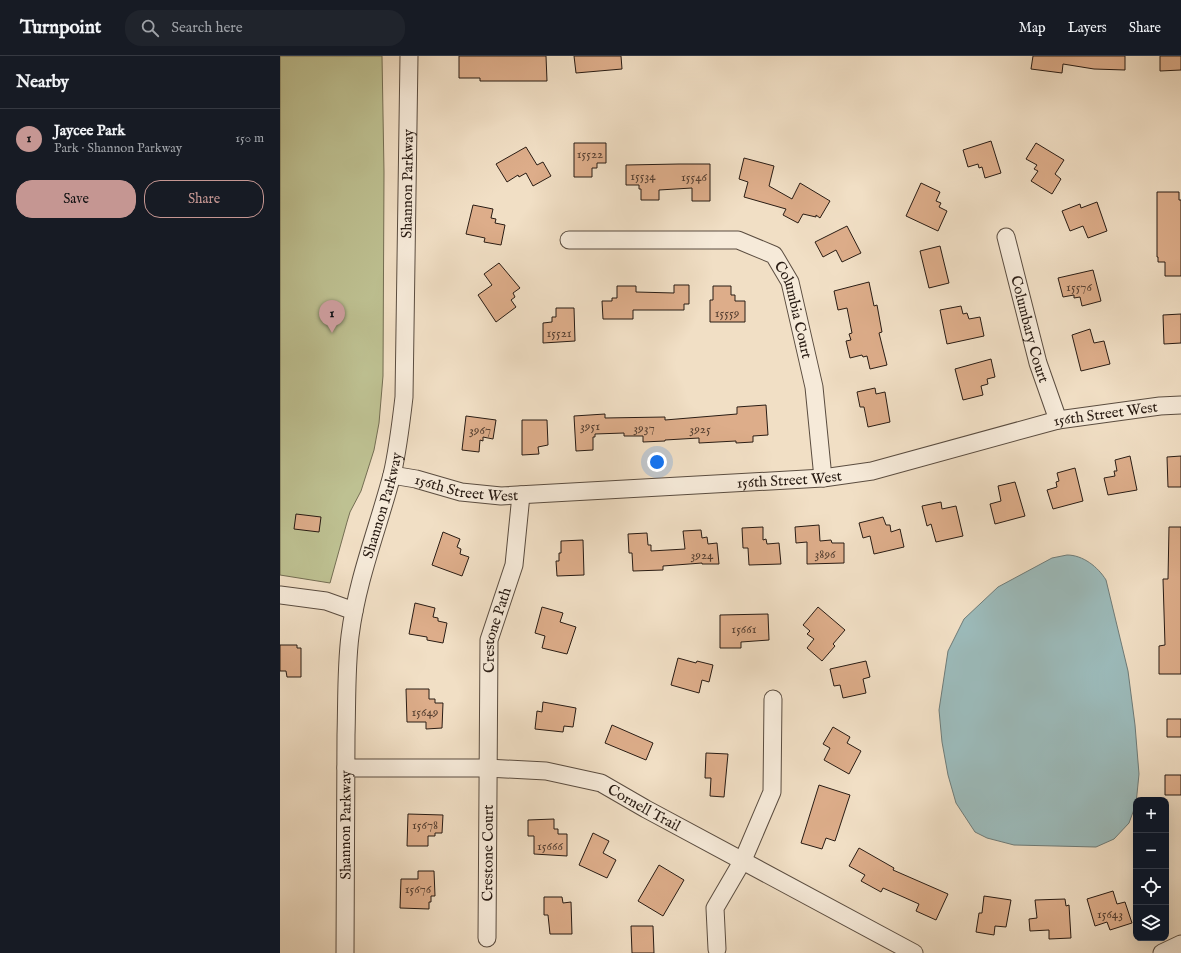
<!DOCTYPE html>
<html lang="en">
<head>
<meta charset="utf-8">
<style>
	:root { --surface:#171b24; --page:#20242c; --text:#f1f3f6; --muted:#9ea1a6; --line:#363941; --accent:#c59692 }
	body { margin:0; font-family:"IM FELL English",serif; background:var(--page); color:var(--text) }
	.controls { position:absolute; right:12px; bottom:12px; display:grid; overflow:hidden; border-radius:8px; box-shadow:0 4px 16px #0002 }
	.controls button { width:36px; height:36px; display:grid; place-items:center; padding:0; border:0; border-bottom:1px solid var(--line); background:var(--surface); color:var(--text); font:20px sans-serif }
	.you { position:absolute; left:377px; top:406px; width:14px; height:14px; margin:-10px; border:3px solid #fff; border-radius:50%; background:#1a73e8; box-shadow:0 0 0 6px #1a73e833 }
	.badge { display:grid; place-items:center; width:26px; height:26px; border-radius:50%; background:var(--accent); color:#111; font-size:13px; font-weight:700 }
	.pin { position:absolute; translate:-50% -33px; filter:drop-shadow(0 1px 2px #0008) }
	.pin::after { content:''; position:absolute; top:21px; width:14px; height:12px; background:inherit; clip-path:polygon(0 0,100% 0,50% 100%) }
	.list { margin:0; padding:0; list-style:none }
	h2 { display:flex; justify-content:space-between; align-items:center; height:52px; margin:0; padding:0 16px; font-size:17px }
	h2 small { font-size:13px; font-weight:400; color:var(--muted) }
	.list li { display:grid; grid-template-columns:26px 1fr auto; gap:12px; align-items:center; box-sizing:border-box; height:60px; padding:0 16px; border-top:1px solid var(--line) }
	.list b { display:block; font-size:15px; white-space:nowrap }
	.list p { margin:0; font-size:13px; white-space:nowrap; color:var(--muted) }
	.list em { font-size:13px; font-style:normal; color:var(--muted) }
	.actions { display:flex; gap:8px; padding:12px 16px }
	.actions a { flex:1; padding:9px 0; border:1px solid var(--accent); border-radius:16px; text-align:center; font-size:14px; color:var(--accent) }
	.actions .main { background:var(--accent); color:#111 }
	.icon { flex:none; width:22px; height:22px; fill:none; stroke:currentColor; stroke-width:2; stroke-linecap:round; stroke-linejoin:round }
	.map { position:relative; flex:none; width:901px; height:897px; overflow:hidden }
	header { display:flex; align-items:center; gap:24px; box-sizing:border-box; height:56px; padding:0 20px; background:var(--surface); border-bottom:1px solid var(--line) }
	header strong { font-size:19px }
	nav { display:flex; gap:22px; margin-inline-start:auto; font-size:14px }
	.search { width:280px; height:36px; background:var(--page); display:flex; align-items:center; gap:10px; box-sizing:border-box; padding:0 14px; border-radius:16px; color:var(--muted); font-size:15px }
	main { display:flex }
	aside { flex:1; background:var(--surface) }
	.map>svg:first-child { display:block }
	.green { fill:#bec192; stroke:#746e53 }
	.water { fill:#9cbbbb; stroke:#6e7b78 }
	.building { fill:#ddad8a; stroke:#291c14 }
	.lines { fill:none; stroke-linecap:round; stroke-linejoin:round }
	.minor-casing { stroke:#5b4d40; stroke-width:19 }
	.minor { stroke:#f6ead9; stroke-width:17 }
	.labels { text-anchor:middle; stroke-width:4; stroke-linejoin:round; paint-order:stroke }
	.number-label { font-size:13px; fill:#564032 }
	.street-label { font-size:15px; fill:#291c14; stroke:#f6ead9 }
</style>
</head>
<body>
<header>
<strong>Turnpoint</strong>
<div class="search"><svg class="icon" aria-label="search" viewBox="0 0 24 24"><circle cx="10" cy="10" r="6"/><path d="M15 15l6 6"/></svg>Search here</div>
<nav><a>Map</a><a>Layers</a><a>Share</a></nav>
</header>
<main>
<aside>
<h2>Nearby<small></small></h2>
<ul class="list">
<li><span class="badge">1</span><div><b>Jaycee Park</b><p>Park · Shannon Parkway</p></div><em>150 m</em></li>
</ul>
<div class="actions"><a class="main">Save</a><a>Share</a></div>
</aside>
<div class="map">
<svg width="901" height="897" viewBox="0 0 901 897">
	<rect width="100%" height="100%" fill="#f1dfc5"/>
	<filter id="stains"><feTurbulence type="fractalNoise" baseFrequency=".005" numOctaves="4"/><feColorMatrix values="0 0 0 0 .2 0 0 0 0 .09 0 0 0 0 .02 0 0 0 .5 -.17"/></filter>
	<radialGradient id="worn" r=".72"><stop offset=".6" stop-color="#630" stop-opacity="0"/><stop offset="1" stop-color="#630" stop-opacity=".3"/></radialGradient>
	<!-- green -->
	<path class="green" d="M 0,0 L 102,0 L 104,116 L 103,320 L 99,367 L 94,394 L 81,435 L 70,456 L 67,466 L 50,527 L 0,519 Z"/>
	<!-- water -->
	<path class="water" d="M 787,499 C 803,499 818,511 826,524 L 848,615 L 855,669 L 859,718 L 856,748 L 849,767 L 834,783 L 816,791 L 734,789 L 707,782 L 695,776 L 676,747 L 668,719 L 662,686 L 659,654 L 668,595 L 684,563 L 718,531 L 772,502 Z"/>
	<!-- building -->
	<path class="building" d="M 179,0 L 266,0 L 267,25 L 200,25 L 200,22 L 179,22 Z
		M 294,0 L 341,0 L 342,13 L 296,17 Z
		M 753,0 L 845,0 L 845,14 L 814,13 L 783,8 L 782,17 L 751,13 Z
		M 880,0 L 901,0 L 901,14 L 880,15 Z
		M 711,85 L 721,117 L 705,122 L 702,111 L 699,112 L 698,108 L 688,111 L 683,94 Z
		M 294,87 L 326,87 L 326,107 L 317,107 L 317,112 L 312,112 L 312,121 L 294,121 Z
		M 756,87 L 784,104 L 775,118 L 781,123 L 772,138 L 751,125 L 758,115 L 754,113 L 757,109 L 746,103 Z
		M 246,91 L 257,109 L 263,106 L 271,120 L 253,130 L 246,117 L 239,121 L 238,119 L 227,126 L 216,108 Z
		M 464,102 L 494,110 L 489,130 L 512,143 L 520,127 L 550,145 L 540,162 L 536,159 L 536,161 L 523,158 L 518,167 L 503,159 L 506,153 L 464,141 L 468,126 L 459,123 Z
		M 399,108 L 430,108 L 430,145 L 412,145 L 412,132 L 379,134 L 379,144 L 361,144 L 361,133 L 359,133 L 359,129 L 346,129 L 346,109 Z
		M 641,127 L 660,136 L 656,145 L 661,147 L 659,151 L 667,155 L 658,175 L 626,160 Z
		M 877,136 L 899,136 L 899,144 L 901,144 L 901,220 L 885,220 L 885,206 L 878,206 L 878,201 L 877,201 Z
		M 817,146 L 827,175 L 808,182 L 803,170 L 790,175 L 782,155 L 800,148 L 801,152 Z
		M 193,149 L 213,153 L 211,162 L 216,163 L 215,167 L 225,169 L 221,189 L 204,186 L 205,182 L 186,178 Z
		M 567,170 L 581,197 L 562,206 L 556,194 L 543,201 L 535,186 Z
		M 660,190 L 669,227 L 649,232 L 640,195 Z
		M 219,207 L 240,232 L 233,237 L 235,241 L 231,244 L 236,251 L 216,266 L 198,239 L 212,229 L 204,218 Z
		M 813,214 L 821,245 L 802,250 L 800,241 L 794,242 L 794,239 L 783,241 L 778,222 Z
		M 589,226 L 594,250 L 597,249 L 602,276 L 599,277 L 607,309 L 590,313 L 587,300 L 583,301 L 582,299 L 570,302 L 566,285 L 571,284 L 569,278 L 572,277 L 567,252 L 558,254 L 554,235 Z
		M 394,229 L 409,229 L 409,248 L 404,248 L 404,254 L 353,254 L 353,263 L 323,263 L 322,245 L 332,245 L 332,242 L 337,242 L 337,230 L 356,230 L 356,236 L 394,237 Z
		M 433,230 L 451,230 L 451,239 L 455,239 L 455,245 L 465,245 L 465,266 L 430,266 L 430,244 L 433,244 Z
		M 681,250 L 683,258 L 687,257 L 689,263 L 700,261 L 704,280 L 667,288 L 660,254 Z
		M 276,252 L 294,252 L 295,285 L 263,287 L 263,267 L 272,266 L 272,261 L 276,261 Z
		M 901,258 L 901,287 L 884,288 L 883,259 Z
		M 810,273 L 814,287 L 824,285 L 830,308 L 801,315 L 792,279 Z
		M 711,303 L 715,321 L 707,323 L 708,328 L 701,330 L 703,339 L 683,344 L 675,313 Z
		M 595,332 L 596,338 L 605,336 L 610,366 L 588,371 L 584,351 L 580,351 L 577,336 Z
		M 486,349 L 488,379 L 473,380 L 473,386 L 456,387 L 456,385 L 419,387 L 419,382 L 385,384 L 385,385 L 363,386 L 363,380 L 344,380 L 344,377 L 315,378 L 315,381 L 313,381 L 313,394 L 296,395 L 294,360 L 325,358 L 325,362 L 385,361 L 385,364 L 457,358 L 457,351 Z
		M 186,360 L 216,364 L 213,383 L 203,381 L 203,385 L 200,384 L 199,396 L 182,394 Z
		M 242,364 L 267,364 L 268,389 L 258,391 L 259,398 L 242,399 Z
		M 850,400 L 857,434 L 828,439 L 824,422 L 835,420 L 834,415 L 837,415 L 835,404 Z
		M 901,400 L 901,431 L 888,431 L 887,401 Z
		M 795,412 L 803,445 L 773,453 L 767,434 L 777,431 L 776,426 L 779,425 L 777,417 Z
		M 735,426 L 745,460 L 715,468 L 710,448 L 721,445 L 718,430 Z
		M 661,446 L 662,453 L 676,450 L 683,480 L 656,486 L 651,468 L 647,470 L 642,450 Z
		M 16,458 L 41,461 L 39,476 L 14,473 Z
		M 603,461 L 606,469 L 610,469 L 611,476 L 620,473 L 624,491 L 594,498 L 590,480 L 583,482 L 579,467 Z
		M 539,469 L 540,485 L 551,484 L 552,487 L 564,487 L 564,507 L 527,508 L 527,486 L 516,487 L 515,471 Z
		M 483,471 L 483,484 L 486,483 L 487,488 L 499,487 L 501,508 L 469,509 L 468,492 L 463,492 L 462,472 Z
		M 889,471 L 901,471 L 901,618 L 879,618 L 879,590 L 885,589 L 883,523 L 888,523 Z
		M 421,474 L 422,482 L 427,481 L 428,488 L 437,487 L 439,508 L 422,508 L 422,507 L 383,510 L 383,514 L 353,515 L 352,497 L 349,497 L 348,478 L 367,477 L 368,489 L 371,489 L 371,495 L 405,493 L 403,475 Z
		M 163,476 L 180,483 L 177,491 L 181,493 L 180,498 L 189,501 L 182,520 L 152,509 Z
		M 303,484 L 304,519 L 277,520 L 276,505 L 279,505 L 279,497 L 281,497 L 281,485 Z
		M 135,547 L 155,552 L 153,561 L 158,562 L 158,565 L 167,567 L 163,587 L 147,584 L 147,581 L 129,578 Z
		M 262,551 L 283,557 L 280,566 L 296,571 L 287,598 L 262,592 L 265,580 L 255,577 Z
		M 538,551 L 565,574 L 553,588 L 555,590 L 542,605 L 527,592 L 534,583 L 527,578 L 530,575 L 523,569 Z
		M 488,558 L 489,584 L 461,586 L 461,592 L 440,592 L 440,559 Z
		M 0,589 L 17,589 L 17,592 L 21,592 L 21,621 L 7,621 L 6,615 L 0,615 Z
		M 398,602 L 416,607 L 417,605 L 433,609 L 429,626 L 422,624 L 419,637 L 391,629 Z
		M 586,605 L 590,621 L 583,623 L 586,637 L 563,642 L 560,629 L 554,630 L 550,613 Z
		M 126,633 L 149,633 L 149,643 L 155,643 L 155,647 L 163,647 L 162,672 L 146,673 L 146,666 L 127,666 Z
		M 263,646 L 296,652 L 293,671 L 284,670 L 283,676 L 255,673 L 257,655 L 262,656 Z
		M 887,663 L 901,663 L 901,681 L 887,681 Z
		M 332,669 L 373,687 L 366,704 L 325,687 Z
		M 553,671 L 570,681 L 567,687 L 581,695 L 569,718 L 544,704 L 550,692 L 543,688 Z
		M 426,697 L 448,698 L 444,741 L 430,740 L 431,722 L 425,722 Z
		M 885,719 L 901,719 L 901,739 L 885,739 Z
		M 539,729 L 570,739 L 555,785 L 546,782 L 542,793 L 521,787 Z
		M 128,758 L 163,759 L 162,777 L 155,777 L 155,780 L 148,780 L 148,790 L 127,790 Z
		M 274,763 L 274,773 L 278,773 L 278,778 L 287,778 L 287,800 L 254,798 L 254,780 L 248,780 L 248,764 Z
		M 313,777 L 329,785 L 323,797 L 336,804 L 327,822 L 299,809 Z
		M 579,792 L 614,812 L 613,814 L 668,838 L 656,864 L 636,855 L 639,848 L 603,832 L 601,836 L 581,825 L 585,819 L 569,810 Z
		M 379,809 L 404,824 L 383,860 L 358,845 Z
		M 138,815 L 154,815 L 155,840 L 151,840 L 151,846 L 149,846 L 149,853 L 120,852 L 121,823 L 138,823 Z
		M 833,835 L 837,848 L 845,846 L 852,867 L 830,874 L 827,866 L 815,870 L 807,843 Z
		M 704,840 L 731,844 L 726,871 L 715,870 L 714,879 L 696,876 L 699,857 L 702,857 Z
		M 264,841 L 282,841 L 283,847 L 291,846 L 292,878 L 270,878 L 268,859 L 264,859 Z
		M 785,843 L 786,850 L 789,849 L 791,882 L 769,883 L 769,874 L 750,875 L 749,863 L 757,862 L 755,844 Z
		M 351,870 L 373,870 L 374,897 L 352,897 Z"/>
	<g class="lines">
		<!-- minor casing -->
		<g class="minor-casing">
			<g id="minor">
				<path id="s1" d="M 726,181 L 758,307 L 778,364"/>
				<path id="s2" d="M 289,184 L 458,184 L 494,199 L 510,226 L 534,331 L 543,422"/>
				<path id="s3" d="M 112,419 L 136,423 L 181,436 L 221,440 L 543,422 L 592,415 L 778,364 L 880,350 L 901,349"/>
				<path d="M 0,539 L 46,545 L 74,555"/>
				<path id="s4" d="M 66,712 L 207,712 L 266,715 L 321,727 L 366,753 L 634,897"/>
				<path id="s5" d="M 207,882 L 209,584 L 234,509 L 241,439"/>
				<path d="M 437,893 L 435,852 L 463,804 L 492,736 L 493,643"/>
				<path id="s6" d="M 65,897 C 66,824 65,752 66,679 C 67,646 66,612 70,580 C 77,524 98,472 112,419 C 118,393 121,367 124,341 L 129,0"/>
				<path d="M 882,897 L 901,888"/>
			</g>
		</g>
		<!-- minor -->
		<use href="#minor" class="minor"/>
	</g>
	<g class="labels">
		<!-- number labels -->
		<g class="number-label">
			<text x="310" y="102">15522</text>
			<text x="363" y="124">15534</text>
			<text x="414" y="125">15546</text>
			<text x="799" y="235">15576</text>
			<text x="447" y="261">15559</text>
			<text x="279" y="281">15521</text>
			<text x="310" y="374">3951</text>
			<text x="364" y="376">3937</text>
			<text x="420" y="377">3925</text>
			<text x="200" y="378">3967</text>
			<text x="545" y="502">3896</text>
			<text x="422" y="503">3924</text>
			<text x="464" y="577">15661</text>
			<text x="145" y="660">15649</text>
			<text x="145" y="773">15678</text>
			<text x="270" y="794">15666</text>
			<text x="138" y="837">15676</text>
			<text x="830" y="862">15643</text>
		</g>
		<!-- street labels -->
		<g class="street-label">
			<text dy="5" stroke="none"><textPath href="#s6" startOffset="776">Shannon Parkway</textPath></text>
			<text dy="5" stroke="none"><textPath href="#s2" startOffset="267">Columbia Court</textPath></text>
			<text dy="5" stroke="none"><textPath href="#s1" startOffset="95">Columbary Court</textPath></text>
			<text dy="5" stroke="none"><textPath href="#s3" startOffset="724">156th Street West</textPath></text>
			<text dy="5" stroke="none"><textPath href="#s3" startOffset="400">156th Street West</textPath></text>
			<text dy="5" stroke="none"><textPath href="#s3" startOffset="76">156th Street West</textPath></text>
			<text dy="5" stroke="none"><textPath href="#s6" startOffset="452">Shannon Parkway</textPath></text>
			<text dy="5" stroke="none"><textPath href="#s5" startOffset="309">Crestone Path</textPath></text>
			<text dy="5" stroke="none"><textPath href="#s4" startOffset="306">Cornell Trail</textPath></text>
			<text dy="5" stroke="none"><textPath href="#s6" startOffset="128">Shannon Parkway</textPath></text>
			<text dy="5" stroke="none"><textPath href="#s5" startOffset="85">Crestone Court</textPath></text>
		</g>
	</g>
	<rect width="100%" height="100%" filter="url(#stains)"/>
	<rect width="100%" height="100%" fill="url(#worn)"/>
</svg>
<div class="controls">
<button>+</button>
<button>−</button>
<button><svg class="icon" aria-label="locate" viewBox="0 0 24 24"><circle cx="12" cy="12" r="6"/><path d="M12 2v4M12 18v4M2 12h4M18 12h4"/></svg></button>
<button><svg class="icon" aria-label="layers" viewBox="0 0 24 24"><path d="M12 4l9 5-9 5-9-5zM3 14l9 5 9-5"/></svg></button>
</div>
<div class="you"></div>
<div class="pin badge" style="left:52px;top:277px">1</div>
</div>
</main>
</body>
</html>
